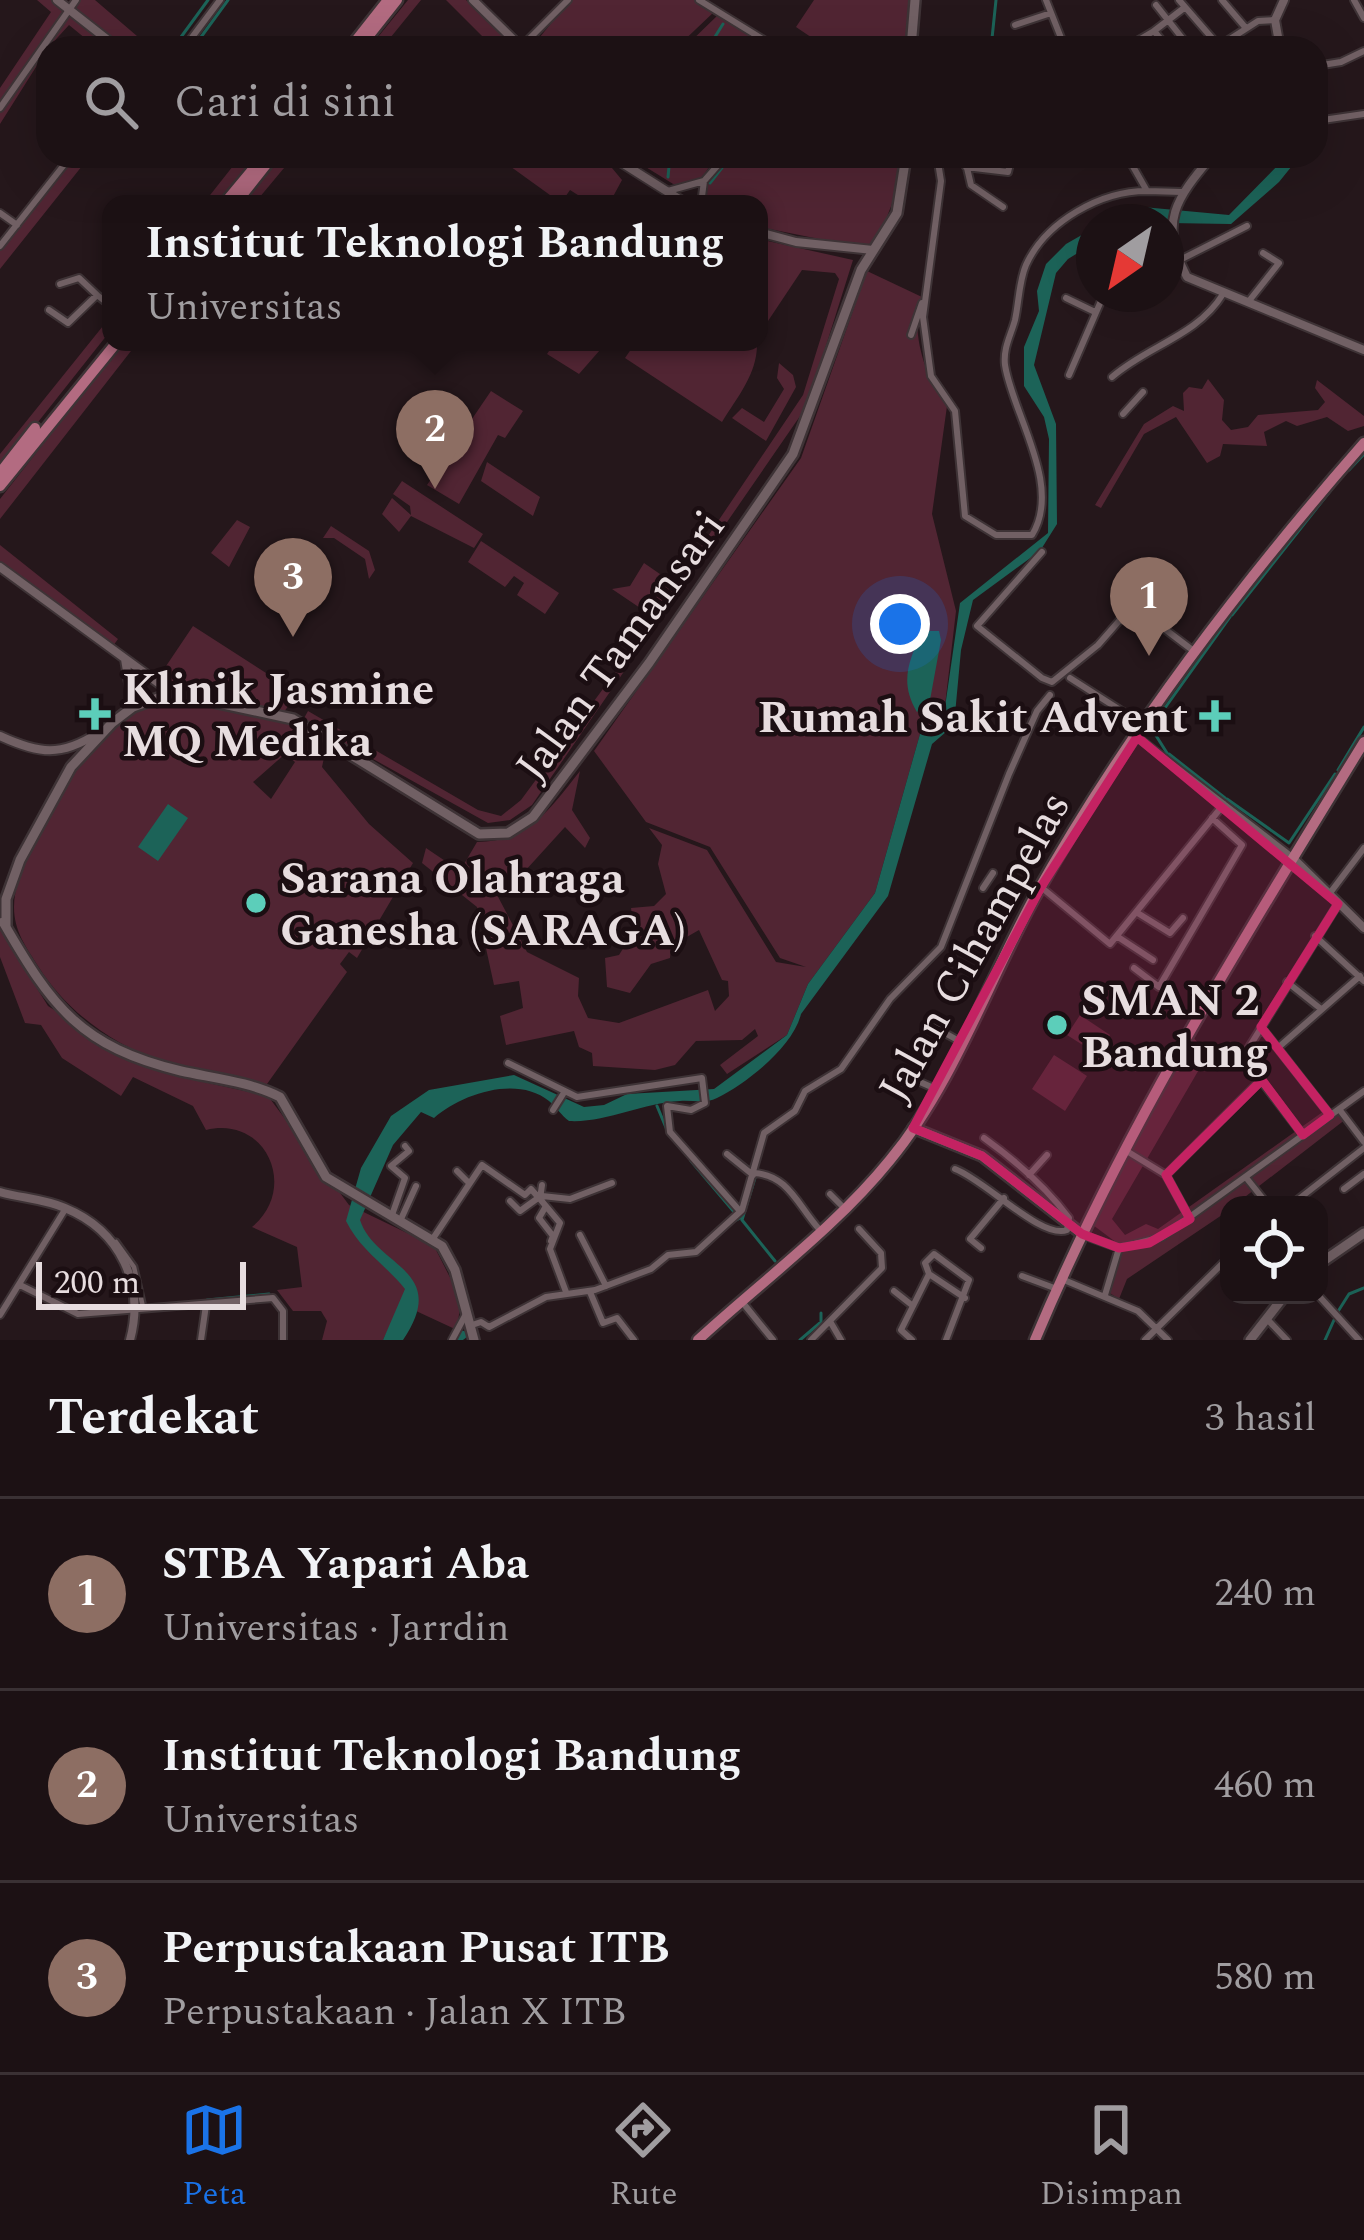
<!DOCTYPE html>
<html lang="id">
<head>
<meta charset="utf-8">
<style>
	:root { --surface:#1c1114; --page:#251a1d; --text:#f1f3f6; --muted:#a09da0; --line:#3a3134; --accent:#1a73e8 }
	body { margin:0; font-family:Spectral,serif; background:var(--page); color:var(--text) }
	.controls { position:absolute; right:36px; bottom:36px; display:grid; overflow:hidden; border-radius:24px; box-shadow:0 12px 48px #0002 }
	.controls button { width:108px; height:108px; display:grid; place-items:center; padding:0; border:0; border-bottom:3px solid var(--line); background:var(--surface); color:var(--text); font:60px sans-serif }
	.compass { position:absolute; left:1076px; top:204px; width:108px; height:108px; border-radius:50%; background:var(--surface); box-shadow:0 12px 48px #0002; rotate:214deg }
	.scale { position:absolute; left:36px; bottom:30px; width:210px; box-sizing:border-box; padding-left:12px; border:6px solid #e7dddf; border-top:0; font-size:33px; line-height:42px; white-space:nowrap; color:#e7dddf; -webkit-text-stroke:9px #1b0e12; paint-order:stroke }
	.you { position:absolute; left:900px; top:624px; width:42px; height:42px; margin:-30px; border:9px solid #fff; border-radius:50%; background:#1a73e8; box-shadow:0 0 0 18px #1a73e833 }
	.badge { display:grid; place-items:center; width:78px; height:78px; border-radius:50%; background:var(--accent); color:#fff; font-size:39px; font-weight:700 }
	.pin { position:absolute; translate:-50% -99px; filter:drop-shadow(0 3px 6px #0008) }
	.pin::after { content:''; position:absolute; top:63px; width:42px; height:36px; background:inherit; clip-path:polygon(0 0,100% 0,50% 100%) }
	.popup { position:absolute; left:102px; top:195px; width:666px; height:156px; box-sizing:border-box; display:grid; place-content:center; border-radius:24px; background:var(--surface); filter:drop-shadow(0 3px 9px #0005); font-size:39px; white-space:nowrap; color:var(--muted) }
	.popup b { font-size:45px; color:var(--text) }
	.popup::after { content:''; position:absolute; left:50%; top:100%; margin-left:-24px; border:24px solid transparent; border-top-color:var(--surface) }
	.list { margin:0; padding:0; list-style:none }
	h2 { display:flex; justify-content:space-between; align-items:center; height:156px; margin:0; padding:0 48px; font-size:51px }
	h2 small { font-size:39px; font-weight:400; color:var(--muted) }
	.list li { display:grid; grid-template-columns:78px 1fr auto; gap:36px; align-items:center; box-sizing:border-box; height:192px; padding:0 48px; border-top:3px solid var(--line) }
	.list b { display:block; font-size:45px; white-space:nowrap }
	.list p { margin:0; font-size:39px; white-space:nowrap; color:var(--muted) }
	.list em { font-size:39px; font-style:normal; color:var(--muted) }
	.icon { flex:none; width:66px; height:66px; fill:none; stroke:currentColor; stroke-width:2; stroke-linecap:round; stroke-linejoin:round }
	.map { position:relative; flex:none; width:1364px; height:1340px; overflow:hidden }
	.search { position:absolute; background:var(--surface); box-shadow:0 12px 48px #0002; left:36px; right:36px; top:36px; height:132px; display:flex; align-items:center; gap:30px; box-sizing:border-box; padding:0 42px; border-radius:36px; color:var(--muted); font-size:45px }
	.sheet { height:732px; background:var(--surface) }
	nav { display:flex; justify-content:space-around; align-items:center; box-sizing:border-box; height:168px; border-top:3px solid var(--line); background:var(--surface); font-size:33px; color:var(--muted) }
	nav a { display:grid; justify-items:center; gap:6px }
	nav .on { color:var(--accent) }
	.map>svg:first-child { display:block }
	.green { fill:#512533; fill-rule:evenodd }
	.water { fill:#1c6358 }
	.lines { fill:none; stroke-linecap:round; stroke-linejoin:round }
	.stream { stroke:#1c6358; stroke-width:3 }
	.canal { stroke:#1c6358; stroke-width:8 }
	.pedestrian-casing { stroke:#3e3336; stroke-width:9 }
	.minor-casing { stroke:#3e3336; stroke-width:10 }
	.tertiary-casing { stroke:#3e3336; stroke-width:12 }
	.secondary-casing { stroke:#3e3336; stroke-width:14 }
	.primary-casing { stroke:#3e3336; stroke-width:15 }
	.pedestrian { stroke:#716064; stroke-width:4.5 }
	.minor { stroke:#716064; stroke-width:6 }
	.tertiary { stroke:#716064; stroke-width:8 }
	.secondary { stroke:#716064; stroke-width:9 }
	.primary { stroke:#b36b81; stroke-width:10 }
	.marked { fill:#c42262; fill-opacity:0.2; stroke:#c42262; stroke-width:9; stroke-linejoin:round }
	.poi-dot { fill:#5cceba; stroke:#1b0e12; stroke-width:4.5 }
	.labels { text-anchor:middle; stroke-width:9; stroke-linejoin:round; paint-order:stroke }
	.street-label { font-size:45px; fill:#e7dddf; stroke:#1b0e12 }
	.poi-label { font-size:45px; font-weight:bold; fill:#e7dddf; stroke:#1b0e12; text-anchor:start }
</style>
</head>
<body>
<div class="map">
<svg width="1364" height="1340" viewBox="0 0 1364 1340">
	<rect width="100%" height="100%" fill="#25171b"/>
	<!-- green -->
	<path class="green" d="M 37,0 L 55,0 L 111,48 L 97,48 L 69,25 L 48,48 L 0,124 L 0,88 L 51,12 Z
		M 76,0 L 95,0 L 137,36 L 133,42 L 142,48 L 114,48 L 70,10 Z
		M 408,0 L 421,0 L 382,48 L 369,48 Z
		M 446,0 L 466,0 L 517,48 L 494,48 Z
		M 570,0 L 699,0 L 715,11 L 676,48 L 531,48 Z
		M 814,0 L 912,0 L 909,48 L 827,48 L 796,27 Z
		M 719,14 L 766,43 L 766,48 L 684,48 Z
		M 74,156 L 90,156 L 0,269 L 0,249 Z
		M 224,156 L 244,156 L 249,164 L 217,204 L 203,204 L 233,166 Z
		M 280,156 L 294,156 L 254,204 L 240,204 Z
		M 496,156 L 602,156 L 622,180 L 609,204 L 592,204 L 570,190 L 561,203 Z
		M 628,156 L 716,156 L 700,181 L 678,187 Z
		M 728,156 L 902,156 L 897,191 L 874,250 L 759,227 L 759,204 L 703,204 L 706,183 Z
		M 759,239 L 853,260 L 807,406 L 532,805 L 510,820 L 488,823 L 303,720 L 308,711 L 478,810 L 501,816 L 521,800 L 628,655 L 803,395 L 839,279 L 835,273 L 802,270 L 762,330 Z
		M 867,271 L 922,297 C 909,328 925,379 947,406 L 932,514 L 956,611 L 944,714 L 920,734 L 875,893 L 808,984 L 787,1035 L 727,1074 L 720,1065 L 758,1036 L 755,1029 L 742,1040 L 696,1041 L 675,1065 L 655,1070 L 593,1066 L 592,1053 L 579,1047 L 574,1031 L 506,1045 L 500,1016 L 523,1008 L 519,981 L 494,985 L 477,907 L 422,863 L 426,848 L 460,871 L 477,842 C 528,842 551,808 580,771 L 572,810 L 590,838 L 585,848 L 565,827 L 525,871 L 533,889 L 521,891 L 517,879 L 501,872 L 495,891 L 527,952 L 579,978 L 578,996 L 588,1018 L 619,1023 L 708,990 L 715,1011 L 729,996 L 728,981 L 722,980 L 699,930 L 671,946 L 670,958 L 651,964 L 630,993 L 607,987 L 605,958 L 619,955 L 634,931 L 631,908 L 654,906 L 666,894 L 658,864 L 662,845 L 649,828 L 707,850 L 776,962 L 806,967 L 780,958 L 710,847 L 646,822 L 594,751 L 801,458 Z
		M 111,316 L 111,330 L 0,470 L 0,454 Z
		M 123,342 L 138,342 L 0,519 L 0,499 Z
		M 555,342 L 607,342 L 579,374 L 547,354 Z
		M 636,342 L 757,342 C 758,373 738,396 722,422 L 625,358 Z
		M 779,363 L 793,375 L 796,387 L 766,441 L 732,418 L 742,408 L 764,422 L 784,389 L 777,378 Z
		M 1208,379 L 1224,400 L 1222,420 L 1231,430 L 1248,427 L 1258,415 L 1318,410 L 1325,402 L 1315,388 L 1317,380 L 1364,416 L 1364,426 L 1348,431 L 1327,417 L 1297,426 L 1286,421 L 1264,432 L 1267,446 L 1223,444 L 1220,456 L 1207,463 L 1176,417 L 1144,434 L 1101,508 L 1095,505 L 1144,424 L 1173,406 L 1184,411 L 1183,393 L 1189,387 L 1202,389 Z
		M 491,391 L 523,411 L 505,438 L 498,435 L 459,504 L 427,485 Z
		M 417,416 L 451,438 L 439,458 L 404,435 Z
		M 487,462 L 540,497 L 533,516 L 481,481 Z
		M 402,481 L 483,534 L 474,548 L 411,516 L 399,532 L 382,514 L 392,498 L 411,515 L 410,506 L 393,494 Z
		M 237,520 L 250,527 L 229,567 L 211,553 Z
		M 331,526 L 369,551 L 375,570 L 369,579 L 365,559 L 334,538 L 323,538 Z
		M 481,541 L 559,593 L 545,614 L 517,595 L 524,583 L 514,576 L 505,587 L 468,562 Z
		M 0,545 L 118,639 L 113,646 L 0,561 Z
		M 644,563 L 673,583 L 652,616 L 612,589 L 630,586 Z
		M 193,626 L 297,693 L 282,715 L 172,693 L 156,681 Z
		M 165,699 L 290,723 L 327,744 L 322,767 L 369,824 L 413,863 L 357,958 L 349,952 L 340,964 L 347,972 L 267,1084 C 179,1078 86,1043 38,966 C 26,947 14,931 14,907 C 15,869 42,829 60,797 C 84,755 118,713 165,699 ZM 285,754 L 295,762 L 271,799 L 253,782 Z
		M 0,929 L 48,1006 L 59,1013 L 172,1075 L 268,1096 L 349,1205 L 434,1246 L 461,1299 L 457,1330 L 401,1304 L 383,1340 L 322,1340 L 327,1321 L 321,1311 L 293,1311 L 277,1290 L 302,1287 L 297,1247 L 252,1227 C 299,1188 266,1115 206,1130 L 193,1106 L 133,1077 L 121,1096 L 62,1058 L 41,1025 L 25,1023 L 0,957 Z
		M 1080,1015 L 1110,1035 L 1097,1054 L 1067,1035 Z
		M 1191,1035 L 1208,1054 L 1112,1219 L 1125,1235 L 1146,1224 L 1158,1229 L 1324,1111 L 1330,1116 L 1339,1110 L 1346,1119 L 1219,1217 L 1127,1279 L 1119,1299 L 1108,1292 L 1121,1246 L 1089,1222 Z
		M 1054,1055 L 1087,1076 L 1065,1111 L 1032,1089 Z"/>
	<!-- water -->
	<path class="water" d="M 1287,156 L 1300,156 L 1279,182 L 1231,224 L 1106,222 L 1143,207 L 1229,215 Z
		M 1094,228 L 1094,243 L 1068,259 L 1056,273 L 1034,365 L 1056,424 L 1057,524 L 1040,551 L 973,600 L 961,650 L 954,725 L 932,744 L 888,896 L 801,1014 C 793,1047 747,1083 717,1098 C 705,1104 693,1100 680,1101 C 642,1103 606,1123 569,1121 C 561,1115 556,1107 549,1101 C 517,1075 461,1094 434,1118 L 421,1112 L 393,1145 L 360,1220 C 375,1267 451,1269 403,1340 L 383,1340 L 405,1289 C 385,1264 361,1251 346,1221 L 361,1168 L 391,1116 L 429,1090 L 514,1075 L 584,1107 L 604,1105 L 627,1094 L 714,1089 L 787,1035 L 808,984 L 875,893 L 920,734 L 944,714 L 960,603 L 1048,533 L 1049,439 L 1044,417 L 1024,386 L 1024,347 L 1039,311 L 1037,291 L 1046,264 L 1066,244 Z
		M 922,631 L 939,631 L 941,640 L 930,700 L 917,712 C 899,682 909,661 922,631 Z
		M 168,804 L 188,818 L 158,861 L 138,847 Z"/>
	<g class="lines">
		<!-- stream -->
		<path class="stream" d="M 173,48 L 208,0
			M 193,48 L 228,0
			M 708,48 L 723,24
			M 742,48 L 751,35
			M 991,48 L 996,0
			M 668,177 L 670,156
			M 710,183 L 731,156
			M 1349,470 L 1364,454
			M 1232,615 L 1331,490
			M 1167,753 L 1155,734 L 1157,719 L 1230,617
			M 1169,754 L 1225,798
			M 1338,770 L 1364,727
			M 1227,799 L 1289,843 L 1335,774
			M 812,1090 L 839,1073
			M 657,1106 L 667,1130
			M 691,1161 L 735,1213
			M 742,1220 L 755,1178
			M 742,1220 L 775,1261
			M 729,1224 L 740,1218
			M 207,1300 L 269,1294
			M 1337,1313 L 1349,1294 L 1364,1288
			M 800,1340 L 821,1322 L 821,1313
			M 1325,1340 L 1334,1320"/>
		<!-- canal -->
		<path class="canal" d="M 456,1340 L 463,1335"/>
		<!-- pedestrian casing -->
		<g class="pedestrian-casing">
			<path id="pedestrian" d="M 961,156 L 966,167
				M 297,693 L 308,700
				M 116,1242 L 134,1267 L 143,1307"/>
		</g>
		<!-- minor casing -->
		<g class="minor-casing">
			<path id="minor" d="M 699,0 L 777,48
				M 1046,0 L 1065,48
				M 1179,0 L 1218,45
				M 1222,0 L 1245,27
				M 1354,0 L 1364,18
				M 1156,5 L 1190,48
				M 1015,25 L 1051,13
				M 1154,31 L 1184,8
				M 521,47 L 568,0
				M 184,48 L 220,0
				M 1125,48 L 1154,31 L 1168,48
				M 1216,48 L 1258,21 L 1275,20
				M 1316,66 L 1341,62 L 1364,51
				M 0,108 L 76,0
				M 1316,121 L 1364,114
				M 937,156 L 941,181 L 923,317 L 931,376 L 955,411 L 965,516 L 996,535 L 1032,535 C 1063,485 1012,413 1005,365 C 1003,348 1011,335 1015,320 C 1019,302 1019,281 1026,265 C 1046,221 1101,191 1147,191
				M 1127,156 L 1147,191 L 1182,192
				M 966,167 L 1008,172 L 1012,156
				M 967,168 L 971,185 L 1003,207
				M 668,191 L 704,181 L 726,156
				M 701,204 L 704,181
				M 0,213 L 17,225
				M 0,246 L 71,156
				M 1166,267 L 1247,226
				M 60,284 L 79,278 L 97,295
				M 1066,298 L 1095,312
				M 1249,301 L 1279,263 L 1263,253
				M 49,310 L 68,323 L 97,295 L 111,306
				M 911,335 L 922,303
				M 1069,375 L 1104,294
				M 1112,377 C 1149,345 1197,336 1223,294
				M 1123,414 L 1143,392
				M 1042,552 L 977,626 L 1042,678 L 1052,682 L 1098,645 L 1133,605 L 1195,652
				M 1070,678 L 1142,724
				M 1137,737 L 1291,856
				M 1041,887 L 1110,944 L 1224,804
				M 983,888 L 993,873
				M 1330,893 L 1364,848
				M 1136,912 L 1170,933 L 1183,918
				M 1315,936 L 1364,981
				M 1118,937 L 1153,960
				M 1134,968 L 1159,987 L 1242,845 L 1212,818
				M 1287,982 L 1321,1009
				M 934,1027 L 961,1042
				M 1261,1027 L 1330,1115
				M 1280,1046 L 1360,976
				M 508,1063 L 577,1097 L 702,1078 L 705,1103 L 691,1110 L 667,1106 L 670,1132 L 739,1210
				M 920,1082 L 936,1089
				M 1339,1109 L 1364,1142
				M 553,1110 L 565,1091
				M 1303,1135 L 1243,1057 L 1338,904
				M 1125,1150 L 1166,1175
				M 727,1154 L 753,1175
				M 955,1169 C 985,1180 1042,1240 1067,1230 L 1069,1218 C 1046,1187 1016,1161 984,1138
				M 457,1171 L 468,1182
				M 754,1173 C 788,1175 797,1204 819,1229
				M 1029,1175 L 1047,1155
				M 1166,1175 L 1261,1080
				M 1166,1175 L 1190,1219
				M 1248,1180 L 1268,1205
				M 542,1185 L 540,1199 L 560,1223 L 550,1249 L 566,1292
				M 1344,1189 L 1364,1174
				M 830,1194 L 843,1207
				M 542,1196 L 570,1199 L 612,1183
				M 510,1201 L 520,1211 L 538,1198
				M 1291,1205 L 1364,1148
				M 546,1206 L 539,1218 L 553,1236 L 551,1241
				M 392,1215 L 405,1178 L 391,1166 L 409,1151 L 405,1146
				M 401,1219 L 416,1186
				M 580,1235 L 606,1286
				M 1083,1235 L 1119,1248 L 1162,1237 L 1364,1091
				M 434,1237 L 482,1165 L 525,1195 L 531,1189 L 538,1197
				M 981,1248 L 970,1239 L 1004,1198
				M 929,1274 L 965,1298
				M 1022,1276 L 1057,1289
				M 1064,1280 L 1138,1311 L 1168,1340
				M 20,1285 L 78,1314 L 273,1298 L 283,1311 L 283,1340
				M 894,1291 L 913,1306
				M 590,1292 L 603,1323 L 617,1318 L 634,1340
				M 1105,1295 L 1119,1248
				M 1318,1295 L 1359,1340
				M 743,1303 L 773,1340
				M 0,1315 L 66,1208
				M 1266,1318 L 1287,1340
				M 831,1323 L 841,1340
				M 472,1325 L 481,1322 L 489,1327 L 546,1297 L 595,1290 L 651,1269 L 668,1255 L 696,1252 L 742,1210 L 764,1133 L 795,1111 L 805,1091 L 841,1069 L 890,999 L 941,947 L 1009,774 L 1037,711 L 1050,695
				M 201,1340 L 206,1305
				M 452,1340 L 466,1314
				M 811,1340 L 882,1268 L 881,1253 L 859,1229
				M 912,1340 L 901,1330 L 929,1274 L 925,1263 L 934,1254 L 969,1280 L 946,1340
				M 1145,1340 L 1229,1257"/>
		</g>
		<!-- tertiary casing -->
		<g class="tertiary-casing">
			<path id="tertiary" d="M 57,0 L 118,48
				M 473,0 L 522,48
				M 1280,48 L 1275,20 L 1284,0
				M 611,156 L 687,204
				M 1212,156 C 1176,199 1158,222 1187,277 L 1364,350
				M 759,232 L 796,242 L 873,250
				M 0,567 L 172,693
				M 125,659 L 133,707
				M 0,736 C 39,754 61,757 98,733
				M 1292,857 L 1364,928
				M 0,1192 C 21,1198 45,1199 65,1208 C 121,1231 145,1285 130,1340"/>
		</g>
		<!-- secondary casing -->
		<g class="secondary-casing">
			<path id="secondary" d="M 911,48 L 915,0
				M 3,922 C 52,1007 81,1047 181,1071 C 213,1078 251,1082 280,1097 L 326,1177 L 442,1246 L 455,1270 L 474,1340
				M 6,926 L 6,899 L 20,860 L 71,767 L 112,723 L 133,707 L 172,693 L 293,719 L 479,834 L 508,833 L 533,817 L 649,663 L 793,454 L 861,270 L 897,213 L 906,156
				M 913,1128 L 982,1156 L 1082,1234
				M 1319,1264 L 1364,1233
				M 1250,1340 L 1285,1295"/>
		</g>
		<!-- primary casing -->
		<g class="primary-casing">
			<path id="primary" d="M 350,48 L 388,0
				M 359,48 L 397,0
				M 224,204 L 264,156
				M 235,204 L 273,156
				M 0,473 L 35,428
				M 0,486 L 117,342
				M 698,1340 C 761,1282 836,1227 890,1160 C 953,1084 987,984 1034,898 C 1123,738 1244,580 1364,443
				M 1035,1340 C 1123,1130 1245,936 1364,742"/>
		</g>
		<!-- pedestrian -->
		<use href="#pedestrian" class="pedestrian"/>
		<!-- minor -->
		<use href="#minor" class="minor"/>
		<!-- tertiary -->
		<use href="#tertiary" class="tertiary"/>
		<!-- secondary -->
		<use href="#secondary" class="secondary"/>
		<!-- primary -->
		<use href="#primary" class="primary"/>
	</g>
	<!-- marked area -->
	<path class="marked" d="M 1137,737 L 1338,904 L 1261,1027 L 1330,1115 L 1303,1135 L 1262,1080 L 1166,1175 L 1190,1219 L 1149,1243 L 1119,1248 L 1082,1234 L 982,1156 L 913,1128 L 1041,887 Z"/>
	<!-- markers -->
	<g class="poi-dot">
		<path d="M89 696h12v12h12v12h-12v12h-12v-12h-12v-12h12z"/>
		<path d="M1209 698h12v12h12v12h-12v12h-12v-12h-12v-12h12z"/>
		<circle cx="256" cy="903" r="12"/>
		<circle cx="1057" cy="1025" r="12"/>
	</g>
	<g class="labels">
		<!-- street labels -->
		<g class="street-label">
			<text transform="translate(619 645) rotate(-54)" y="16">Jalan Tamansari</text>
			<text transform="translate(973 946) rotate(-61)" y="16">Jalan Cihampelas</text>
		</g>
		<!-- poi labels -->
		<g class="poi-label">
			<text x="122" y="704">Klinik Jasmine<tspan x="122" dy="52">MQ Medika</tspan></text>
			<text x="1188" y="732" text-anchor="end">Rumah Sakit Advent</text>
			<text x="280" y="893">Sarana Olahraga<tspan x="280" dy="52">Ganesha (SARAGA)</tspan></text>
			<text x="1081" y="1015">SMAN 2<tspan x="1081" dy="52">Bandung</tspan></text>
		</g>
	</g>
</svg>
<div class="controls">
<button><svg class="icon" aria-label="locate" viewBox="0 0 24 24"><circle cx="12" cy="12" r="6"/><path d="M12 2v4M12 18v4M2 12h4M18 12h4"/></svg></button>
</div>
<svg class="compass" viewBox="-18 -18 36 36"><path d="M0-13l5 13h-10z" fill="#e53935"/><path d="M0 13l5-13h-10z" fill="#a09da0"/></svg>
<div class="scale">200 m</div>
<div class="you"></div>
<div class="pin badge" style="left:1149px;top:656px;background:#8d6e63">1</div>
<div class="pin badge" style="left:435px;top:489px;background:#8d6e63">2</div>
<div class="popup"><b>Institut Teknologi Bandung</b>Universitas</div>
<div class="pin badge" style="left:293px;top:637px;background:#8d6e63">3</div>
<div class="search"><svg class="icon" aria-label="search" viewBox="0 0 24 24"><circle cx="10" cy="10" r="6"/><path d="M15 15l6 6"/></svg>Cari di sini</div>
</div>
<section class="sheet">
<h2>Terdekat<small>3 hasil</small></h2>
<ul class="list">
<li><span class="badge" style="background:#8d6e63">1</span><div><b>STBA Yapari Aba</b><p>Universitas · Jarrdin</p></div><em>240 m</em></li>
<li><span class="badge" style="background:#8d6e63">2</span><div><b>Institut Teknologi Bandung</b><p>Universitas</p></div><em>460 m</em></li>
<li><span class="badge" style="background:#8d6e63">3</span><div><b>Perpustakaan Pusat ITB</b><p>Perpustakaan · Jalan X ITB</p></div><em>580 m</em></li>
</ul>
</section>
<nav>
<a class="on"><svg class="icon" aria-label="map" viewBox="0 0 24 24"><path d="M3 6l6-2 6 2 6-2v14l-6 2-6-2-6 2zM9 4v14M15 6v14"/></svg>Peta</a>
<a><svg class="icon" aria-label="directions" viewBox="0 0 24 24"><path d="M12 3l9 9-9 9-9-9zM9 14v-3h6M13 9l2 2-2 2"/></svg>Rute</a>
<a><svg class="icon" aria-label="saved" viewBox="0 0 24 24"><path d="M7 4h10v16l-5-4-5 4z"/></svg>Disimpan</a>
</nav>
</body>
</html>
